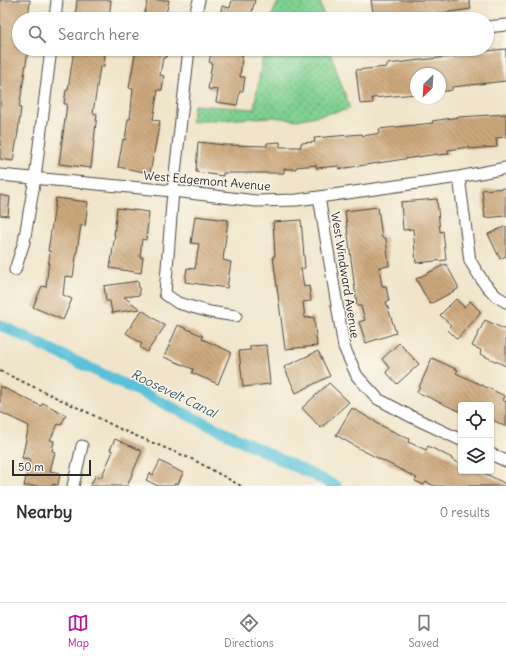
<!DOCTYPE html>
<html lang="en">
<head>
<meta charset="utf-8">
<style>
	:root { --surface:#fff; --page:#f2f2f3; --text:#2b2b33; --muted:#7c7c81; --line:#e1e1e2; --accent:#b5179e }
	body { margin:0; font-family:Delius,sans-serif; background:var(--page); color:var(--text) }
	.controls { position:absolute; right:12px; bottom:12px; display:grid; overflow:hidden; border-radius:4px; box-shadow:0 1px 3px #0004 }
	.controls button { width:36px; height:36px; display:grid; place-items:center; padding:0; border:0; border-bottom:1px solid var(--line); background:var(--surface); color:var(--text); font:20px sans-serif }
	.compass { position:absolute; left:410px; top:68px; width:36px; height:36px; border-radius:50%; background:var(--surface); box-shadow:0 1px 3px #0004; rotate:205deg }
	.scale { position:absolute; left:12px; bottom:10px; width:79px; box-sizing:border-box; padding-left:4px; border:2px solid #2b2b2b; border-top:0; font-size:11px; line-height:14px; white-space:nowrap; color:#2b2b2b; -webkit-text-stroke:3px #fbf7ec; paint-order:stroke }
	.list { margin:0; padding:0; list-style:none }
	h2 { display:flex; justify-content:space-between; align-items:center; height:52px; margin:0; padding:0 16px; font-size:17px }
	h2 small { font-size:13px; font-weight:400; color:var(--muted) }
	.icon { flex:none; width:22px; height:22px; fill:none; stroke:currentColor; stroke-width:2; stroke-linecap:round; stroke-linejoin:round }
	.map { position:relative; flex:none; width:506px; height:486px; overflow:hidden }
	.search { position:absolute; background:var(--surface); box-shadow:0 1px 3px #0004; left:12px; right:12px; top:12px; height:44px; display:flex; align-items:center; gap:10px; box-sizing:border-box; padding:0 14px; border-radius:22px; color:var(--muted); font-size:15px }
	.sheet { height:116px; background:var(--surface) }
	nav { display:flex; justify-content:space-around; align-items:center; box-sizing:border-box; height:56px; border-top:1px solid var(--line); background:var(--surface); font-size:11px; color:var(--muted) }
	nav a { display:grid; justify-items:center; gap:2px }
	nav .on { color:var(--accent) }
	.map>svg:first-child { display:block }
	.park { fill:url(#park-dots); stroke:#557e5e }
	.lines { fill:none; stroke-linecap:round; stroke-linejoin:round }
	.canal { stroke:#5ac1d8; stroke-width:11 }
	.building { fill:url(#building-back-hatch) }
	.minor-casing { stroke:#494743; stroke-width:13 }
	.path { stroke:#494743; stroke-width:2; stroke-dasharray:3 3; stroke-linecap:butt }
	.minor { stroke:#fff; stroke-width:11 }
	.labels { text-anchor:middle; stroke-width:3; stroke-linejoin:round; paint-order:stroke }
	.street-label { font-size:12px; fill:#2b2b2b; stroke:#fbf7ec }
	.water-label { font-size:13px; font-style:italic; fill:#39585f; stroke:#fbf7ec }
</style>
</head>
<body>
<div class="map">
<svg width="506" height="486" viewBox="0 0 506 486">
	<defs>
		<pattern id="park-dots" width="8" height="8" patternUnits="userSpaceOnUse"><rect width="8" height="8" fill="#7fd091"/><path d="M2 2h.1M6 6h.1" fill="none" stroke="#68a977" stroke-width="1.8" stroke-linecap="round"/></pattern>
		<pattern id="building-back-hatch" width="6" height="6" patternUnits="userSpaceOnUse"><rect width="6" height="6" fill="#cca87c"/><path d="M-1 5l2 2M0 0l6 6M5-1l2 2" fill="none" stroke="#a68966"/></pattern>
	</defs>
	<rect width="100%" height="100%" fill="#fbf7ec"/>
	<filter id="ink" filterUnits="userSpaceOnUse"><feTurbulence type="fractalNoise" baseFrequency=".025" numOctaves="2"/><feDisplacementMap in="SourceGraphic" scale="8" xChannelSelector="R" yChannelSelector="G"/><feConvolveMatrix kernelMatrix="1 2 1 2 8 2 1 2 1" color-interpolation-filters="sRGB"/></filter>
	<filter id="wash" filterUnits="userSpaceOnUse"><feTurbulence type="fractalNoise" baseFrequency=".012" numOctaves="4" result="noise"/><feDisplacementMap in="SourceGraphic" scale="16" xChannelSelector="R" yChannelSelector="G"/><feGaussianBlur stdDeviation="0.9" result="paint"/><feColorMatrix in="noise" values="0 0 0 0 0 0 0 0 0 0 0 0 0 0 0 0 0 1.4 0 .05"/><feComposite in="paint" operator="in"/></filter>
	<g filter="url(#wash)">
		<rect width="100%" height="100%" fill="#f0e5ca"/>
		<!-- park -->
		<path class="park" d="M 279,0 L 320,0 L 324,19 L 270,19 Z
			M 264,49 L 329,49 L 350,109 L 297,120 L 272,117 L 191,122 L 194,105 L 254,109 Z"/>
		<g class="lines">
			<!-- canal -->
			<path class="canal" d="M 0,325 L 336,486"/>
		</g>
		<g id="blocks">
			<!-- building -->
			<path class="building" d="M 0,0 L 30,0 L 28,19 L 19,19 L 19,50 L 28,51 L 19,108 L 21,108 L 18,132 L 13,161 L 0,159 Z
				M 77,0 L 111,0 L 109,19 L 75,18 Z
				M 148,0 L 169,0 L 165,19 L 143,19 Z
				M 232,0 L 255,0 L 250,19 L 219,19 L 222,6 L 230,8 Z
				M 371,0 L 469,0 L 471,9 L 443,13 L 374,19 Z
				M 74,49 L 105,49 L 104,67 L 100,67 L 93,113 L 97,114 L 91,168 L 59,164 L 67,104 L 64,104 L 66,90 L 68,90 Z
				M 136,49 L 168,49 L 166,58 L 163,58 L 160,75 L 164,76 L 162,90 L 158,90 L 153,120 L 160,121 L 150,173 L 118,167 L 123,139 L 125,140 L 128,119 L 130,119 L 133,89 L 129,88 Z
				M 212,49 L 243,49 L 240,77 L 245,77 L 243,91 L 240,91 L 237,105 L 216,102 L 218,90 L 208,89 L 212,63 L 209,62 Z
				M 506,49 L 506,81 L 452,87 L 452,90 L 440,92 L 440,74 L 416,74 L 416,94 L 372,98 L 373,103 L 360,104 L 356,70 L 387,67 L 387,64 L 456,56 L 456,54 Z
				M 506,114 L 506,137 L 496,138 L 497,147 L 469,149 L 469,147 L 448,150 L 449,154 L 437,155 L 437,154 L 339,169 L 339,166 L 316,168 L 316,165 L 296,167 L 296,169 L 284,169 L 284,173 L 223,173 L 223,176 L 196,172 L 198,142 L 225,145 L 267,146 L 267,143 L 280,142 L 280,147 L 301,147 L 301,143 L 315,142 L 314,138 L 362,134 L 363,136 L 380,133 L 379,129 L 433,123 L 432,121 L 459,117 Z
				M 506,188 L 506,216 L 485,218 L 482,190 Z
				M 0,195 L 10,197 L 8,216 L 0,215 Z
				M 56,198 L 88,202 L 85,226 L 81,225 L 73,277 L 65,276 L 63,295 L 72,299 L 63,320 L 33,307 L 42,286 L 46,287 L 50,251 L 48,251 Z
				M 437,199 L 440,232 L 443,231 L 446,260 L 416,263 L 413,229 L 403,230 L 401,202 Z
				M 378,207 L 382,238 L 386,238 L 389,266 L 379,267 L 382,286 L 386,286 L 389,301 L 386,302 L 396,333 L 366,343 L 359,322 L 365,320 L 361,306 L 357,306 L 345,211 Z
				M 117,208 L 149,212 L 146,240 L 142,239 L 140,257 L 143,257 L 141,273 L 110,268 L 115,235 L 114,235 Z
				M 195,216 L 228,220 L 223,260 L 231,262 L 227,288 L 185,282 L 187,268 L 195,269 L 199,244 L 191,243 Z
				M 301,220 L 305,268 L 301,269 L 304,287 L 309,286 L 311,301 L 303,302 L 305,318 L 314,317 L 317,346 L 285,349 L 273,256 L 275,256 L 273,222 Z
				M 506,226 L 506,256 L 500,259 L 488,234 Z
				M 446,264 L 458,286 L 458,289 L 430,304 L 416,279 Z
				M 138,281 L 140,295 L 124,297 L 140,309 L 112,313 L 110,301 L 106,301 L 104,286 Z
				M 456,299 L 464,307 L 470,301 L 480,311 L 480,314 L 457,339 L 447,329 L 451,325 L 440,315 Z
				M 142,310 L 165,326 L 147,352 L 140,347 L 142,344 L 126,333 Z
				M 485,320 L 506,330 L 506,366 L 480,354 L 481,350 L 472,346 Z
				M 178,325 L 203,336 L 202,339 L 231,352 L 218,384 L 192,373 L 193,369 L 164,357 Z
				M 399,343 L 419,364 L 397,384 L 386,372 L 390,368 L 382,359 Z
				M 266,345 L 270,384 L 243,387 L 239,351 L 250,350 L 250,346 Z
				M 318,351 L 330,376 L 296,393 L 284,367 Z
				M 432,358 L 458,370 L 456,373 L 505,396 L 503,400 L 506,402 L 506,427 L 491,419 L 491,405 L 461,405 L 461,412 L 417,392 Z
				M 329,383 L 349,402 L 321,428 L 302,408 Z
				M 0,386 L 41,406 L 43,403 L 66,415 L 61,425 L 58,424 L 50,440 L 54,441 L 52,451 L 55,452 L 50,471 L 60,473 L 58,485 L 53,484 L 52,486 L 24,486 L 30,459 L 22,458 L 29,426 L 0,412 Z
				M 352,408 L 376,422 L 376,423 L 409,439 L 408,442 L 426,450 L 428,446 L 452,458 L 451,459 L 461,464 L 461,471 L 480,471 L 506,484 L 506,486 L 434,486 L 426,482 L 424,485 L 415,481 L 417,478 L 360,449 L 336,435 Z
				M 115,439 L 142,451 L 127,486 L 90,486 L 96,475 L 101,478 L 113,451 L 110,450 Z
				M 160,461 L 183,473 L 178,484 L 175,483 L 173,486 L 158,486 L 146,480 L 150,473 L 153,475 Z"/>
		</g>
	</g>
	<g filter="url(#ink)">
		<use href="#blocks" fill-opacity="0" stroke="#494743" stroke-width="1"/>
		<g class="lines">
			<!-- minor casing -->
			<g class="minor-casing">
				<path id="minor" d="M 55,19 L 57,0
					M 194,19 L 199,0
					M 487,27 L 506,25
					M 189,49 L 173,191 L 165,294 L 178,303 L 210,312 L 236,316
					M 0,175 L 173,191 L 256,201 L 297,200 L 319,197 L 459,177 L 506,168
					M 459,177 L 470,261 L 484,283 L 496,296 L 506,302
					M 319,197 L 344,347 L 357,376 L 378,399 L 410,416 L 461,440
					M 15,270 L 24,242 L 35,178 L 51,49
					M 491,454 L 506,461
					M 73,486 L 82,446"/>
			</g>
			<!-- path -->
			<path class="path" d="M 0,371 L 87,412 L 122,430 L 194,460 L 241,486"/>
			<!-- minor -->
			<use href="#minor" class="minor"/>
		</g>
	</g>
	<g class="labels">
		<!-- street labels -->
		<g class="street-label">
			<text transform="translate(207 181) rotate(5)" y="4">West Edgemont Avenue</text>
			<text transform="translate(345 275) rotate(81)" y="4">West Windward Avenue</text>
		</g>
		<!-- water labels -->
		<g class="water-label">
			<text transform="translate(174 393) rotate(26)" y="5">Roosevelt Canal</text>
		</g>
	</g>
</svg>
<div class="controls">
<button><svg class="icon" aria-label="locate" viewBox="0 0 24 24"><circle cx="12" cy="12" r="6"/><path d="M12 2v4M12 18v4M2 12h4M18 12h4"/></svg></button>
<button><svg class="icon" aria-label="layers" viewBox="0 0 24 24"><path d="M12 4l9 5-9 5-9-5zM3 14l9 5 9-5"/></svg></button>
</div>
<svg class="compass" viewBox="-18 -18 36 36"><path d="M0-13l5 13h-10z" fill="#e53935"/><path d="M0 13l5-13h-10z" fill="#7c7c81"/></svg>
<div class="scale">50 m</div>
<div class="search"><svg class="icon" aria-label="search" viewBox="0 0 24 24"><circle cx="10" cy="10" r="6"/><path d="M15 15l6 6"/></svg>Search here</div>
</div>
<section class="sheet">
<h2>Nearby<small>0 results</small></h2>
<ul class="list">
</ul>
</section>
<nav>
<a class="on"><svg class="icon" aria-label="map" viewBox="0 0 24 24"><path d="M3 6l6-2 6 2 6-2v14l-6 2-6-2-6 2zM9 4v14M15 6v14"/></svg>Map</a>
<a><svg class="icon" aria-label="directions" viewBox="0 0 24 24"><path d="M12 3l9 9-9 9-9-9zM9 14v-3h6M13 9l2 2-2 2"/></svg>Directions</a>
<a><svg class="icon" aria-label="saved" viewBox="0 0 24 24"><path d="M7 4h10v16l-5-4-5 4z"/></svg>Saved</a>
</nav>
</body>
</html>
